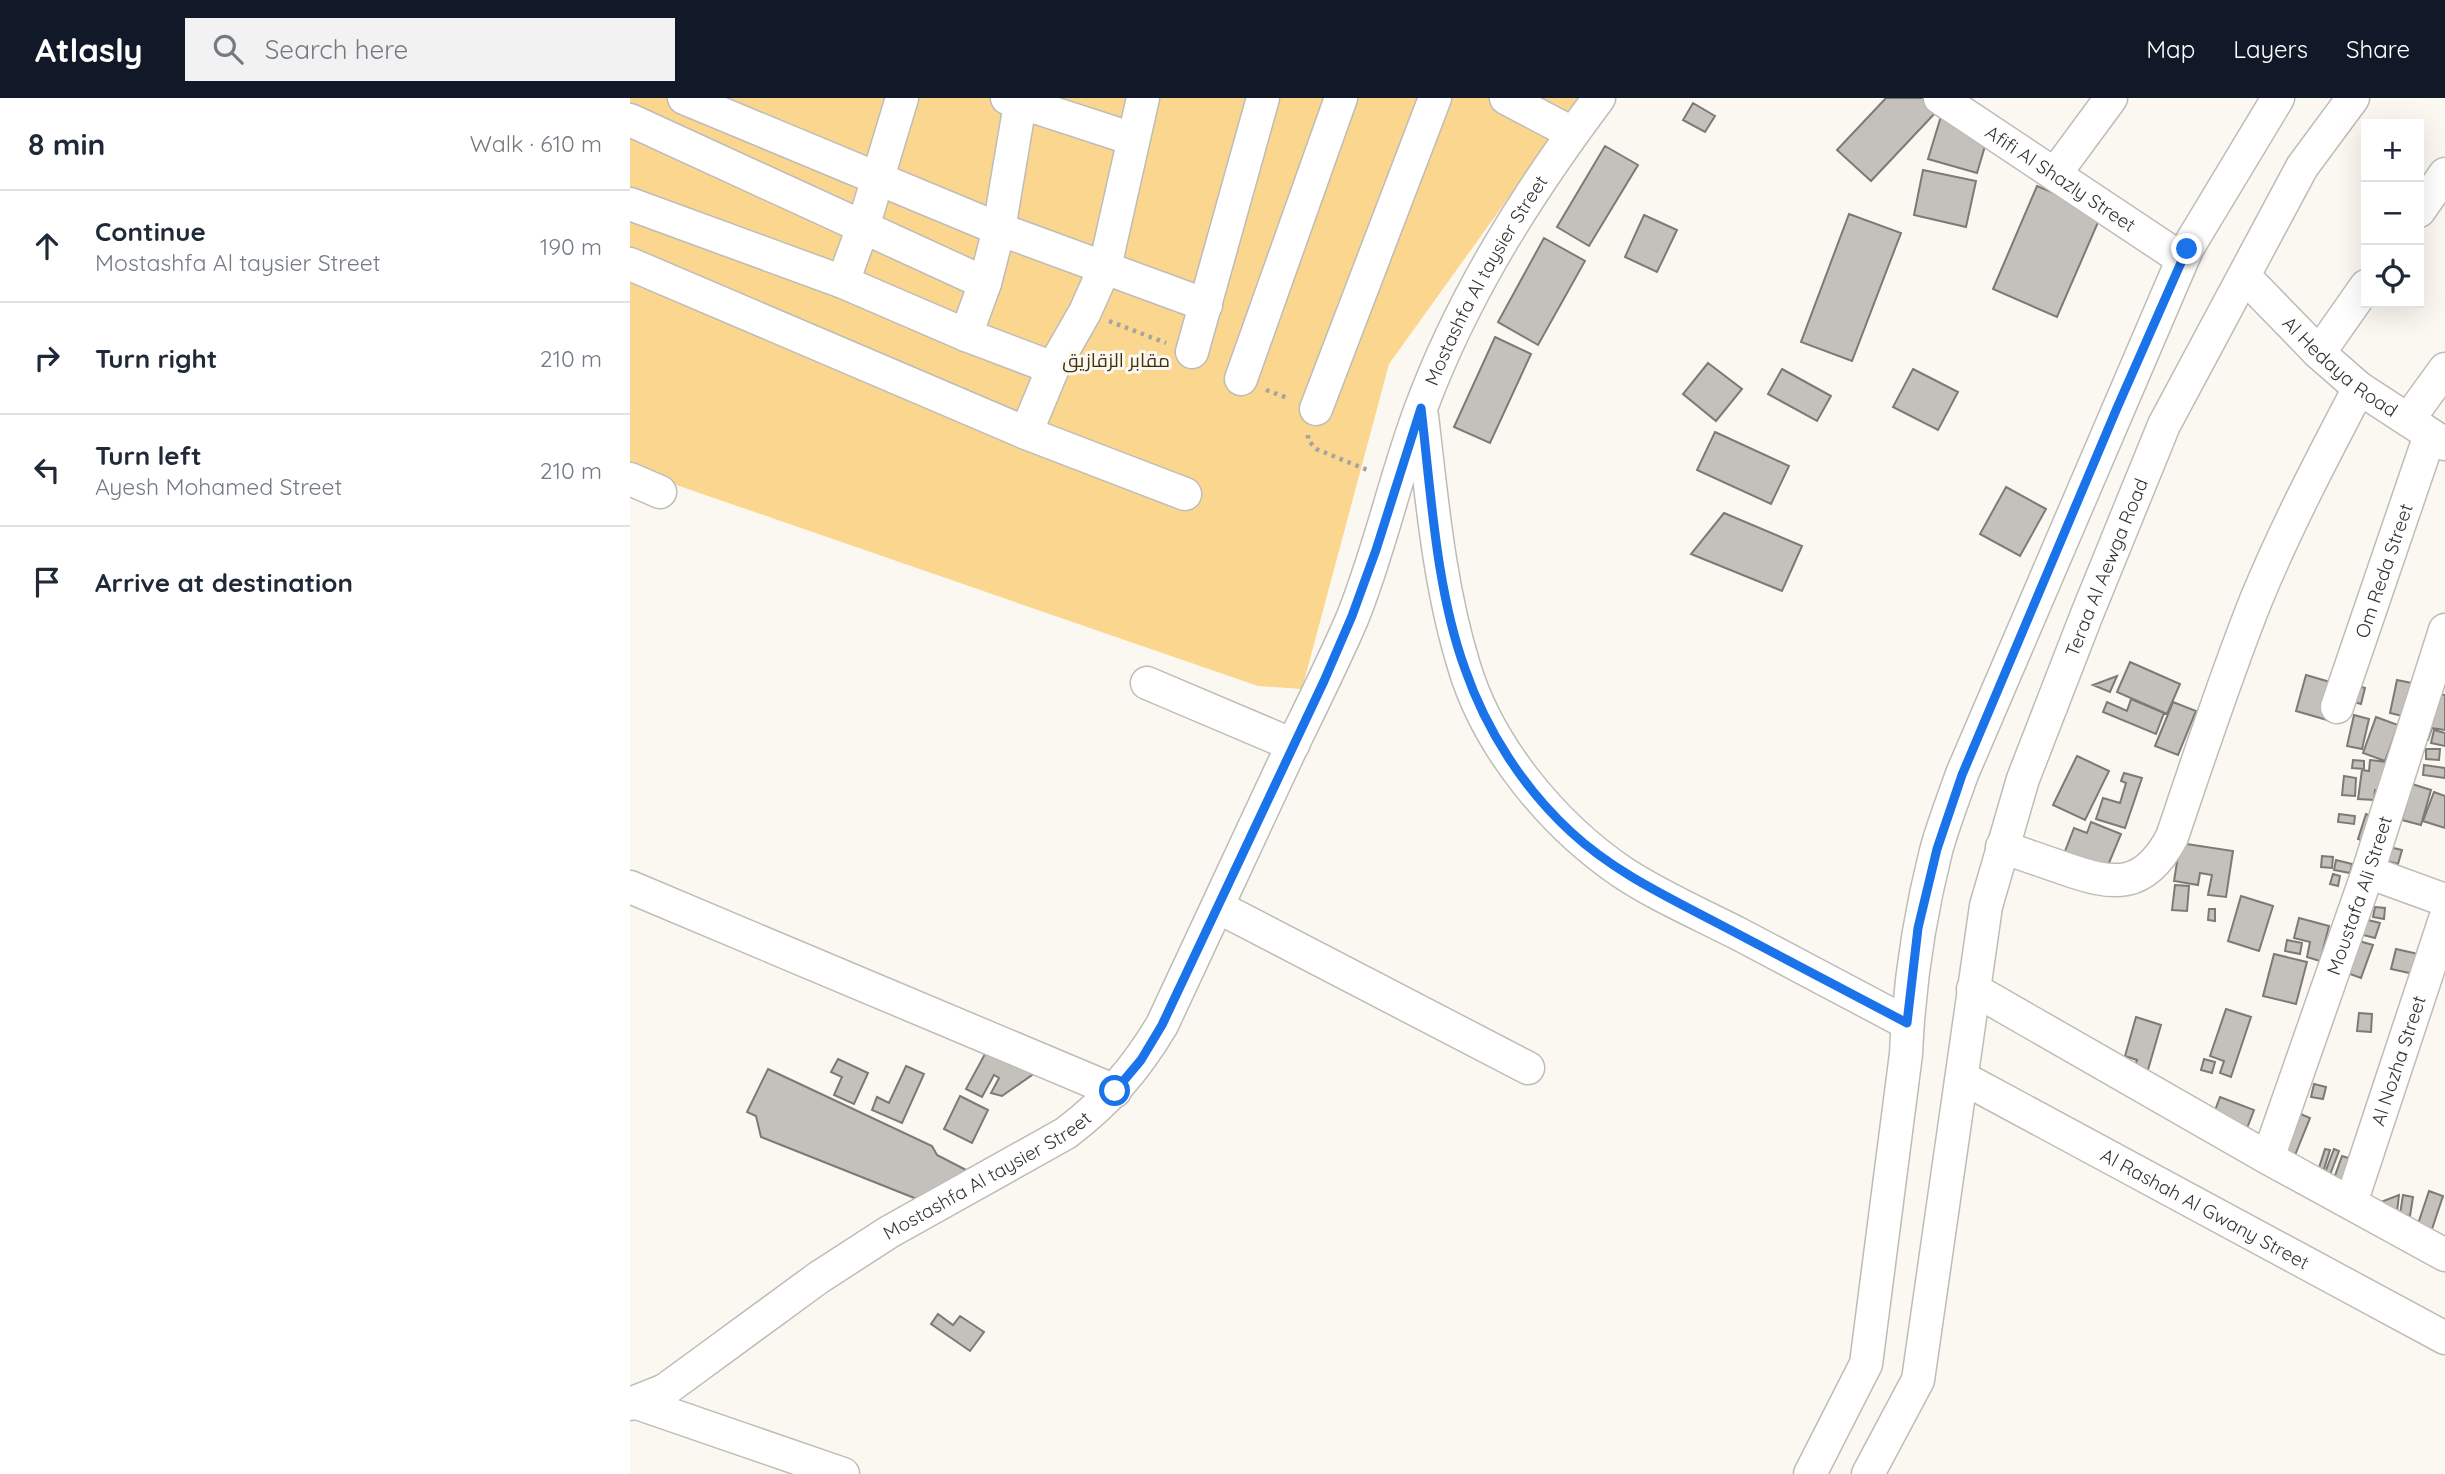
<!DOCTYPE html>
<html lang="en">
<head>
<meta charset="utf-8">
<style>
	:root { --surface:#fff; --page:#f2f2f3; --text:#1f2937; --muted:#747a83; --line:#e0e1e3; --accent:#111827 }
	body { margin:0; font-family:Quicksand,Cairo,sans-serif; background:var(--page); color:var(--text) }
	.controls { position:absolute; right:21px; top:21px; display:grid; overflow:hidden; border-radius:0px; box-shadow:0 7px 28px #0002 }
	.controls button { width:63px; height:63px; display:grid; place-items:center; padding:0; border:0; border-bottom:2px solid var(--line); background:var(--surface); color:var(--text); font:35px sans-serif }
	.stop { position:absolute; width:21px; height:21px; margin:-16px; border:5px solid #1a73e8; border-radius:50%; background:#fff }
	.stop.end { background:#1a73e8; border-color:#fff; box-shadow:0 2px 7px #0008 }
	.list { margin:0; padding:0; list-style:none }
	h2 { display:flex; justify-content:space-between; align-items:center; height:91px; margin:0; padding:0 28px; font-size:30px }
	h2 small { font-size:23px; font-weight:400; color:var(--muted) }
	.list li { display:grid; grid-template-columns:46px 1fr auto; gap:21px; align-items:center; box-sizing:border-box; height:112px; padding:0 28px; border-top:2px solid var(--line) }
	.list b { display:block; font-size:26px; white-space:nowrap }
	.list p { margin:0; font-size:23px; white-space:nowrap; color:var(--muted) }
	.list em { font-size:23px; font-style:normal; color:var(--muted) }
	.icon { flex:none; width:38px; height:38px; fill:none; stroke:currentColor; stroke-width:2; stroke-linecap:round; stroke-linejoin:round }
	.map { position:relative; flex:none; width:1815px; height:1376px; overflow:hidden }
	header { display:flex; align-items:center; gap:42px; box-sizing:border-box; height:98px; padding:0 35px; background:var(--accent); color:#fff }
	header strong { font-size:33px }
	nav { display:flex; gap:38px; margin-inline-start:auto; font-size:24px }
	.search { width:490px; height:63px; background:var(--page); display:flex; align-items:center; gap:18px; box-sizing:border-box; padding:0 24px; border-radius:0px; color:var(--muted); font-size:26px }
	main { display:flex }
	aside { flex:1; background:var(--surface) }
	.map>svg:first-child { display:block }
	.green { fill:#fbd68e }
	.building { fill:#c4c1bc; stroke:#7c7a75; stroke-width:2 }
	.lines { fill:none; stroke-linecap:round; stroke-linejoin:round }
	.street-casing { stroke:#bfbcb7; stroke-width:35 }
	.path { stroke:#a6a4a0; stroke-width:4.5; stroke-dasharray:3.5 5; stroke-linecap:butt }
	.street { stroke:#fff; stroke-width:32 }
	.route { stroke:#1a73e8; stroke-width:9 }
	.labels { text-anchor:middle; stroke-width:6; stroke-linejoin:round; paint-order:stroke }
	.street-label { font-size:19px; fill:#353331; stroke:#fbf8f2 }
	.park-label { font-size:19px; fill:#44320a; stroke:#fbf8f2 }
</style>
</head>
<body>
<header>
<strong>Atlasly</strong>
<div class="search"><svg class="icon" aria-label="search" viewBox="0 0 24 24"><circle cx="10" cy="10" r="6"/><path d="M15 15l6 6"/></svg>Search here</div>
<nav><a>Map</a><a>Layers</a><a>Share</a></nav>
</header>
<main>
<aside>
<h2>8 min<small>Walk · 610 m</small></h2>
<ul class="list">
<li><svg class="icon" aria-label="ahead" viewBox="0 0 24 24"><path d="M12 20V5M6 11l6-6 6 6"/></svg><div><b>Continue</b><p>Mostashfa Al taysier Street</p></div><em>190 m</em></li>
<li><svg class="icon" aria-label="right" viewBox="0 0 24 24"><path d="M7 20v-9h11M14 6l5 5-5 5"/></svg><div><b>Turn right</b></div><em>210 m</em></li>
<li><svg class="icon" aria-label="left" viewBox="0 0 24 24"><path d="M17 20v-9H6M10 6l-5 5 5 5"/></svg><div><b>Turn left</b><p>Ayesh Mohamed Street</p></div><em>210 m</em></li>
<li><svg class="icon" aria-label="arrive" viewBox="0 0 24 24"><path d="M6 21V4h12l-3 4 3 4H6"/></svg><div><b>Arrive at destination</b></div></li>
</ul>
</aside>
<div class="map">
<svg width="1815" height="1376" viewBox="0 0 1815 1376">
	<rect width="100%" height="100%" fill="#fbf8f2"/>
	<!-- green -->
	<path class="green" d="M 0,0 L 950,0 L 759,266 L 672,591 L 628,588 L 0,371 Z"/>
	<!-- building -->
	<path class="building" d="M 1256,0 L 1293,0 L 1307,13 L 1241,83 L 1207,52 Z
		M 1063,5 L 1085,18 L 1075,34 L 1053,22 Z
		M 1312,15 L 1355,48 L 1347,75 L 1298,61 Z
		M 975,48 L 1008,67 L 959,148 L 927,129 Z
		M 1293,72 L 1346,83 L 1336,129 L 1284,117 Z
		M 1407,88 L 1472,115 L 1427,219 L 1363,191 Z
		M 1219,116 L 1271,135 L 1222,263 L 1171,244 Z
		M 1014,117 L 1047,132 L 1027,174 L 995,159 Z
		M 914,140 L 955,163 L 908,247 L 868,224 Z
		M 865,239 L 901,256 L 860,345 L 824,329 Z
		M 1078,265 L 1112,291 L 1086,323 L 1053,296 Z
		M 1152,271 L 1201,298 L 1187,323 L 1138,296 Z
		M 1283,271 L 1328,294 L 1308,332 L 1263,309 Z
		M 1085,334 L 1159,368 L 1141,406 L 1067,372 Z
		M 1376,389 L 1416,411 L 1390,458 L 1350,436 Z
		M 1094,415 L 1172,448 L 1152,493 L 1061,456 Z
		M 1500,564 L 1550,586 L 1537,616 L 1487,594 Z
		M 1676,577 L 1707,586 L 1697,622 L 1666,613 Z
		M 1487,578 L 1480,594 L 1463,587 Z
		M 1767,582 L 1792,587 L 1785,621 L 1760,615 Z
		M 1717,585 L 1735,590 L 1731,606 L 1713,601 Z
		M 1799,595 L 1815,597 L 1815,632 L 1802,630 L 1798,642 L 1785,640 Z
		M 1501,601 L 1534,615 L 1526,636 L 1473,614 L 1477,604 L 1497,613 Z
		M 1543,604 L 1566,613 L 1548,657 L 1525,648 Z
		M 1724,617 L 1739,621 L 1732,651 L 1717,648 Z
		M 1746,619 L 1768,627 L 1755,663 L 1733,655 Z
		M 1804,632 L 1815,635 L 1815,648 L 1801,645 Z
		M 1796,651 L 1810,651 L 1809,662 L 1796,661 Z
		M 1447,658 L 1479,673 L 1455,722 L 1423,707 Z
		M 1723,662 L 1734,663 L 1734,671 L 1722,670 Z
		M 1740,662 L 1757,664 L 1754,693 L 1745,692 L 1744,702 L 1728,701 L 1732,672 L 1739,673 Z
		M 1794,667 L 1815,670 L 1815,680 L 1793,677 Z
		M 1494,675 L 1512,680 L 1495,730 L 1466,721 L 1473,700 L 1490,705 L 1496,685 L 1491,683 Z
		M 1714,678 L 1726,680 L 1725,698 L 1712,697 Z
		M 1782,686 L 1801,692 L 1791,727 L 1772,722 Z
		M 1804,694 L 1815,698 L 1815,730 L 1793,723 Z
		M 1709,716 L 1725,718 L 1724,726 L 1708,724 Z
		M 1736,716 L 1744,719 L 1736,744 L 1728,741 Z
		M 1461,724 L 1491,736 L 1474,777 L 1432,761 L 1444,730 L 1457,735 Z
		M 1550,745 L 1603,753 L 1596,799 L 1578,797 L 1582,777 L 1570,775 L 1568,787 L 1544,783 Z
		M 1755,748 L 1772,752 L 1768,766 L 1749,761 Z
		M 1692,758 L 1703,759 L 1702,770 L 1691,769 Z
		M 1706,762 L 1722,766 L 1720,775 L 1704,772 Z
		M 1703,776 L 1710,778 L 1708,788 L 1700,786 Z
		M 1545,787 L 1559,788 L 1557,813 L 1542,812 Z
		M 1611,798 L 1643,808 L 1629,853 L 1598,843 Z
		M 1745,809 L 1755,810 L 1754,821 L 1743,819 Z
		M 1579,811 L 1585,811 L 1585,823 L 1578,822 Z
		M 1669,820 L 1699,828 L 1690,863 L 1677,859 L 1680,844 L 1664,840 Z
		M 1738,822 L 1750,825 L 1745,840 L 1722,834 Z
		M 1718,840 L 1743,847 L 1731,880 L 1706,871 Z
		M 1657,842 L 1672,845 L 1670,856 L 1655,853 Z
		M 1766,851 L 1797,858 L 1793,878 L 1761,871 Z
		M 1644,856 L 1677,864 L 1666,906 L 1633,898 Z
		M 1596,911 L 1621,919 L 1601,979 L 1590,975 L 1594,963 L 1580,958 Z
		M 1729,915 L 1742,916 L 1741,934 L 1727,933 Z
		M 1506,919 L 1531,927 L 1515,982 L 1502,978 L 1507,962 L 1495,958 Z
		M 362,943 L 412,970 L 372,998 L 361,995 L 369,980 L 364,977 L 352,999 L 336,991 Z
		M 208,961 L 238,975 L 224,1006 L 204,997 L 212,979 L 201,974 Z
		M 1574,961 L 1585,964 L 1582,975 L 1571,972 Z
		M 276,968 L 294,976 L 272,1025 L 242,1012 L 247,999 L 259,1005 Z
		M 138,971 L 302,1048 L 307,1057 L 338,1073 L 297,1105 L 131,1039 L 126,1018 L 117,1014 Z
		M 1684,986 L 1696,989 L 1693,1001 L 1681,999 Z
		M 330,998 L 358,1012 L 342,1045 L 314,1031 Z
		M 1590,999 L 1624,1012 L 1614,1038 L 1580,1026 Z
		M 1659,1011 L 1680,1020 L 1661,1067 L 1639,1059 Z
		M 1695,1051 L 1700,1052 L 1692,1077 L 1687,1076 Z
		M 1704,1051 L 1709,1053 L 1698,1082 L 1693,1080 Z
		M 1712,1058 L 1731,1064 L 1718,1102 L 1701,1089 Z
		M 1799,1093 L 1813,1098 L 1798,1143 L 1784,1138 Z
		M 1769,1097 L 1767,1114 L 1748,1105 Z
		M 1773,1097 L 1783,1099 L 1780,1118 L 1770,1116 Z
		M 308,1216 L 323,1227 L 330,1218 L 354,1234 L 340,1253 L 301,1226 Z"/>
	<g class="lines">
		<!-- street casing -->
		<g class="street-casing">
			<g id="street">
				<path d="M 54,0 L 369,131 L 576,207"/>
				<path d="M 377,0 L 503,41"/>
				<path d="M 876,0 L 942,35"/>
				<path id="s1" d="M 1310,0 L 1552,161"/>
				<path d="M 0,22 L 355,185"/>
				<path d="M 1425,76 L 1481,0"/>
				<path d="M 0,106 L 213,184 L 336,237 L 423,270"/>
				<path d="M 1789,113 L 1815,76"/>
				<path d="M 0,166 L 396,335 L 555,396"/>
				<path id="s2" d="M 1615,179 L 1689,255 L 1729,290 L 1815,346"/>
				<path d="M 213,184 L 233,129 L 272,0"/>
				<path d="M 336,237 L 355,185 L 369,131 L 391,0"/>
				<path d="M 562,254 L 633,0"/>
				<path d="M 1689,255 L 1736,188"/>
				<path d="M 611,281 L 711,0"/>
				<path d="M 686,311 L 805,0"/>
				<path d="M 792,318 C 802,402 809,487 834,568 C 858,649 923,727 992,774 C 1028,798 1070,816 1109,836 C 1165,866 1221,895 1277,925"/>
				<path d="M 1778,322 L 1815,271"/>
				<path d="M 396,335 L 423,270 L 455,214 L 475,169 L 513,0"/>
				<path d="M 0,381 L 30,394"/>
				<path d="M 517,585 L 663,647"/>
				<path id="s3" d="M 1707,609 L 1800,337"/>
				<path d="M 1372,749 C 1392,756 1413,763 1433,770 C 1484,788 1514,792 1542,739 C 1569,659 1595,580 1626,502 C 1656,429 1693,359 1729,290"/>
				<path d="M 1738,774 L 1815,802"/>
				<path d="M 0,789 L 485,993"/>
				<path d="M 588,809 L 898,970"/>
				<path d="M 1343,891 L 1638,1060 L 1815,1157"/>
				<path id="s4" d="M 1333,980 L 1815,1240"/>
				<path id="s5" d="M 1638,1060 L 1738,774 L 1815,532"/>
				<path id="s6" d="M 1721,1105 L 1815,821"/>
				<path d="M 7,1305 L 213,1376"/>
				<path id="s7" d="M 0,1306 L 35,1292 L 188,1180 L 259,1134 L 436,1035 C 478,1003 505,972 532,927 C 575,835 618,742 661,650 C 682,607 703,565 722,521 C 750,452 765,379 791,310 C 833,197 897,96 969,0"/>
				<path d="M 1180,1376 L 1236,1266 L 1276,956 C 1279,888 1289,820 1306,753 C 1313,727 1323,702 1332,676 L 1557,151 L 1648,0"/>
				<path id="s8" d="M 1238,1376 L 1288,1282 L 1356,808 L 1393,681 L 1457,516 L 1534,327 L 1672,69 L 1723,0"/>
			</g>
		</g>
		<!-- path -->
		<path class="path" d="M 479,223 L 536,245
			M 636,292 L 660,301
			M 678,337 L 678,342 L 686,351 L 740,373"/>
		<!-- street -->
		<use href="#street" class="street"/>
	</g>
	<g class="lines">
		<!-- route -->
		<path class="route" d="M 485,993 L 511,962 L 532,927 L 694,583 L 722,518 L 746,452 L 791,310 C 801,394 806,492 835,571 C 856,632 894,691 941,734 C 984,774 1038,799 1089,826 C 1152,859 1215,892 1277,925 L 1288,830 L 1307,751 L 1332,677 L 1487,310 L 1557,151"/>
	</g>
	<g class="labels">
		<!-- street labels -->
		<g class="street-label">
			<text dy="7" stroke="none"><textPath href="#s1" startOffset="145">Afifi Al Shazly Street</textPath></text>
			<text dy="7" stroke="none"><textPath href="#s7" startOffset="1474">Mostashfa Al taysier Street</textPath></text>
			<text dy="7" stroke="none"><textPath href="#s2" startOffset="131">Al Hedaya Road</textPath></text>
			<text dy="7" stroke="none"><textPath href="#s8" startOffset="945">Teraa Al Aewga Road</textPath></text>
			<text dy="7" stroke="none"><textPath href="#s3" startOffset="144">Om Reda Street</textPath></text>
			<text dy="7" stroke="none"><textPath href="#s5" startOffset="278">Moustafa Ali Street</textPath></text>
			<text dy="7" stroke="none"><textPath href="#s6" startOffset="150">Al Nozha Street</textPath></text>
			<text dy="7" stroke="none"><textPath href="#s7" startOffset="425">Mostashfa Al taysier Street</textPath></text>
			<text dy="7" stroke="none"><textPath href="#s4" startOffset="275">Al Rashah Al Gwany Street</textPath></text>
		</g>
		<!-- park labels -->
		<g class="park-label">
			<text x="486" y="269">مقابر الزقازيق</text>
		</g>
	</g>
</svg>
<div class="controls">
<button>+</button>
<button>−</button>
<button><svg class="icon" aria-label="locate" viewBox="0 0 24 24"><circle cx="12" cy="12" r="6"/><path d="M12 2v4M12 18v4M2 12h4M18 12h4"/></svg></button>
</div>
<div class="stop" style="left:485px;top:993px"></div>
<div class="stop end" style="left:1557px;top:151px"></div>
</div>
</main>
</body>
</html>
